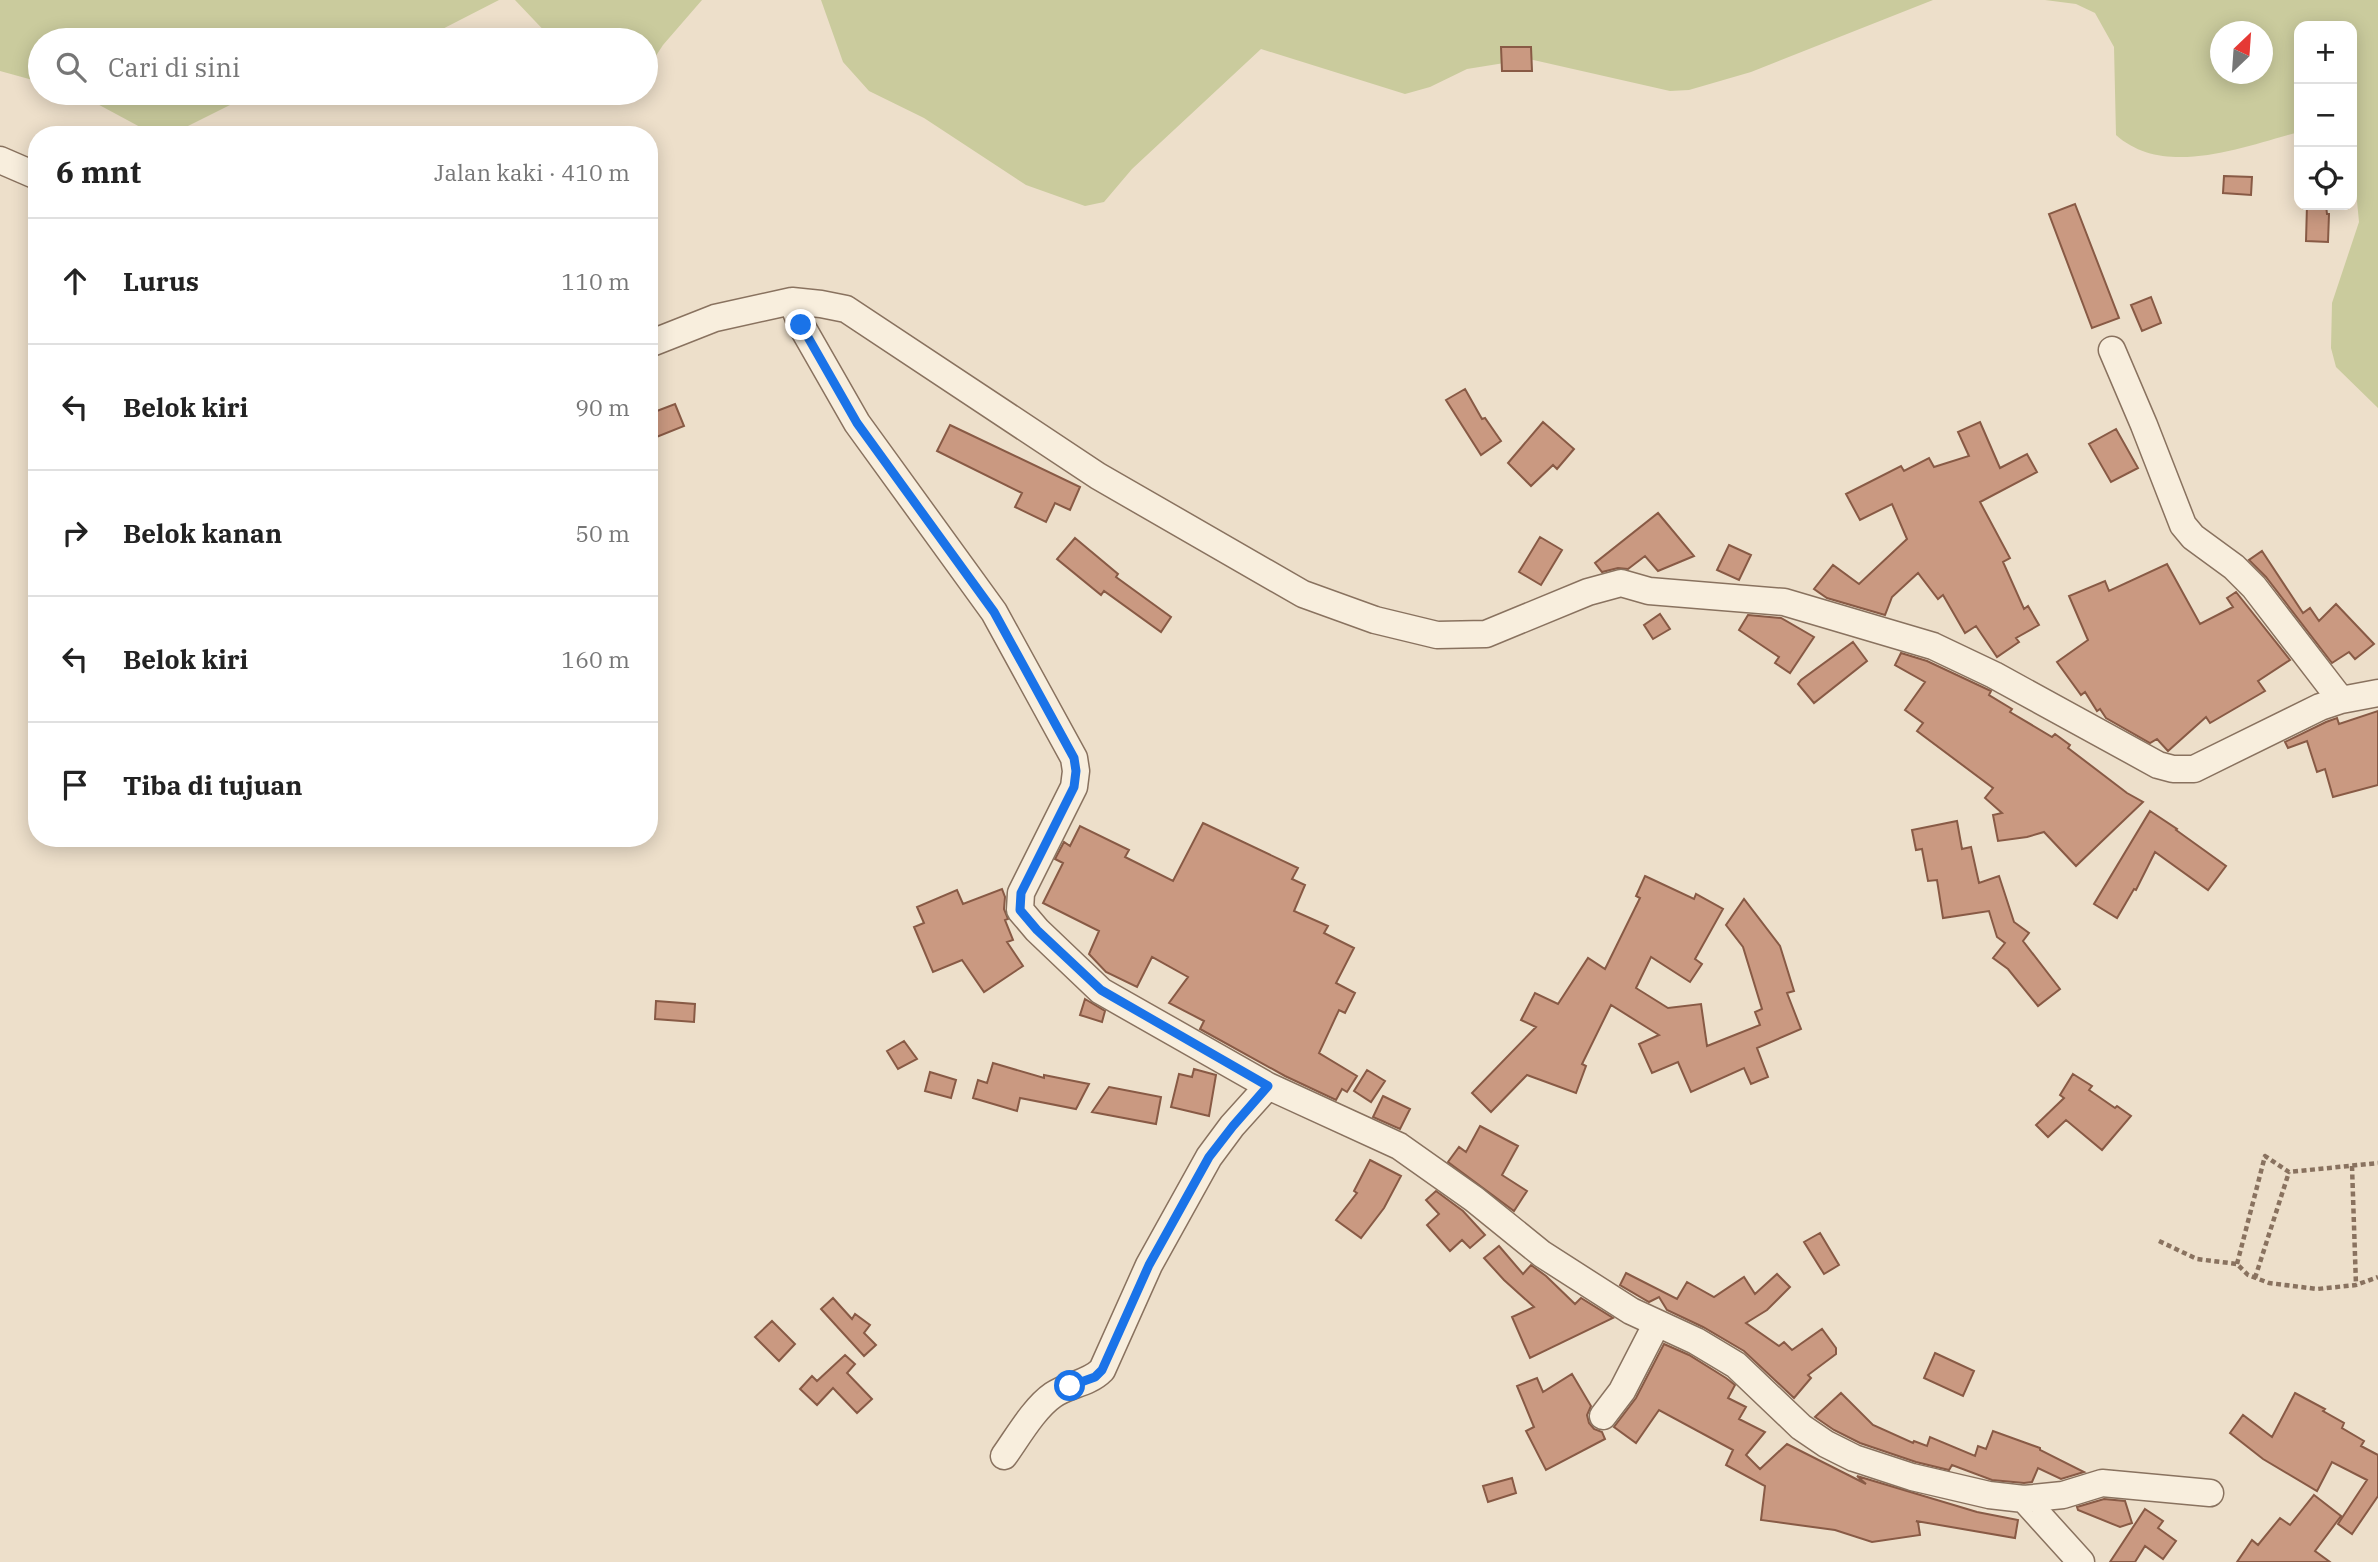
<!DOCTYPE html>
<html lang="id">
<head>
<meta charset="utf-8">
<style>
	:root { --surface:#fff; --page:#f6f6f6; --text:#222; --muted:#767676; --line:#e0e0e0 }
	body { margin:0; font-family:"IBM Plex Serif",serif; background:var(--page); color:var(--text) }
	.controls { position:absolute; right:21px; top:21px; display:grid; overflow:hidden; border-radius:14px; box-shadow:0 4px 18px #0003 }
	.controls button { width:63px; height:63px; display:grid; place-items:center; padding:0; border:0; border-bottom:2px solid var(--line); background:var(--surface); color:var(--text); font:35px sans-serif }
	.compass { position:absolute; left:2210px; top:21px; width:63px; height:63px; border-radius:50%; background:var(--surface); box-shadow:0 4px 18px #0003; rotate:25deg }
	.stop { position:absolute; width:21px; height:21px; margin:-16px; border:5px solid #1a73e8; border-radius:50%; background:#fff }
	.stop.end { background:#1a73e8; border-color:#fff; box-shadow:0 2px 7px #0008 }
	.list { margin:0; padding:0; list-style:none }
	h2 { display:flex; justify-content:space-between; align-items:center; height:91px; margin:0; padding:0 28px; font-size:30px }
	h2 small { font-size:23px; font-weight:400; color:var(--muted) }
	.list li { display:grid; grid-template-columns:46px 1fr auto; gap:21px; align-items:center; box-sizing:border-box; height:126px; padding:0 28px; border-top:2px solid var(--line) }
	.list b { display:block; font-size:26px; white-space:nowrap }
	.list em { font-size:23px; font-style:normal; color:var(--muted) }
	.icon { flex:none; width:38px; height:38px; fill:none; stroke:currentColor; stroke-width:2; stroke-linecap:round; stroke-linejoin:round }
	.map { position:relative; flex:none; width:2378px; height:1562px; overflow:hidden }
	.search { position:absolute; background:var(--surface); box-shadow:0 4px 18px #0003; left:28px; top:28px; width:630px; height:77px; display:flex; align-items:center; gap:18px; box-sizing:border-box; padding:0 24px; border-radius:38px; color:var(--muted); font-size:26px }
	.panel { position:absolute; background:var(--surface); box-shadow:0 4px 18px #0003; left:28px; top:126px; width:630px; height:721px; border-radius:28px }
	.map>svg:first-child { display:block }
	.green { fill:#cacb9d; fill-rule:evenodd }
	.building { fill:#ca9981; stroke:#885a45; stroke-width:2 }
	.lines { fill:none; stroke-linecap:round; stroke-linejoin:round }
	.minor-casing { stroke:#89725f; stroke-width:29 }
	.path { stroke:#89725f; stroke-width:4.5; stroke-dasharray:5 3.5; stroke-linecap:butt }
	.minor { stroke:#f8eedd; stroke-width:26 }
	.route { stroke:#1a73e8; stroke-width:9 }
</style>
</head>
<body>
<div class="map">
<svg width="2378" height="1562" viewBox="0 0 2378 1562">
	<rect width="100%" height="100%" fill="#eddfca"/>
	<!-- green -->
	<path class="green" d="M 0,0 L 499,0 L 421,40 L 40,40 L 40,82 L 0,71 Z
		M 515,0 L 702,0 L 663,45 L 646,71 L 646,40 L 553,40 Z
		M 821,0 L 1933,0 L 1751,72 L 1689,90 L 1670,91 L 1529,59 L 1467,69 L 1430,87 L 1405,94 L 1261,49 L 1132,169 L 1104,202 L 1085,206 L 1026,185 L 924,118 L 869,91 L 843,62 Z
		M 2045,0 L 2378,0 L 2378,408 L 2336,367 L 2331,348 L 2332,303 L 2359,222 L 2352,149 L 2352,26 L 2299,26 L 2299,132 C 2244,146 2165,179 2116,135 L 2114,47 L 2095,13 L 2076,4 ZM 2220,32 L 2262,32 L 2262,74 L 2220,74 Z
		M 77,93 L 254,93 L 170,135 L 155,135 Z"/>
	<!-- building -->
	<path class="building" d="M 1501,47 L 1531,47 L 1532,71 L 1502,71 Z
		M 2224,176 L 2252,177 L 2251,195 L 2223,193 Z
		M 2075,204 L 2119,318 L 2092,328 L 2049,214 Z
		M 2307,205 L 2326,205 L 2327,214 L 2329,214 L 2328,242 L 2306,241 Z
		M 2151,297 L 2161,323 L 2142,331 L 2131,305 Z
		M 1465,389 L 1482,419 L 1485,418 L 1501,441 L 1481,455 L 1446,400 Z
		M 675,404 L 684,426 L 649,440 L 649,414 Z
		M 1543,422 L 1574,449 L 1557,469 L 1553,465 L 1531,486 L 1508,463 Z
		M 1980,422 L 2000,468 L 2027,454 L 2037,472 L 1980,502 L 2010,558 L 2003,562 L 2024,609 L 2028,606 L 2039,625 L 2016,638 L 2019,642 L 1997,657 L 1976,626 L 1965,633 L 1943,595 L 1938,599 L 1918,573 L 1892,597 L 1885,615 L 1827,598 L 1814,589 L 1833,565 L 1859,584 L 1907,539 L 1892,504 L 1860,520 L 1846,494 L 1901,466 L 1904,471 L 1929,458 L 1934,467 L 1969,456 L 1958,432 Z
		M 950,425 L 1080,487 L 1070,510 L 1055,503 L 1046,522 L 1015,507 L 1022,493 L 937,451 Z
		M 2116,429 L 2138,468 L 2111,482 L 2089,444 Z
		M 1658,513 L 1694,556 L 1658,571 L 1645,556 L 1628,569 L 1618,568 L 1602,572 L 1595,563 Z
		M 1540,537 L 1562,550 L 1541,585 L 1519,572 Z
		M 1075,538 L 1118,574 L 1116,577 L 1171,617 L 1161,632 L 1104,591 L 1101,595 L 1057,559 Z
		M 1729,545 L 1751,555 L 1739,580 L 1717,570 Z
		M 2262,551 L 2303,613 L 2310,608 L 2319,621 L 2336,604 L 2374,644 L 2355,659 L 2349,652 L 2332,663 L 2266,577 L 2249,560 Z
		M 2167,564 L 2200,624 L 2233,607 L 2227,598 L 2236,592 L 2290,660 L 2258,681 L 2265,691 L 2210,723 L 2206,717 L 2168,751 L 2157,739 L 2150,743 L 2106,718 L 2100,709 L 2097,711 L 2085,692 L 2081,695 L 2057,662 L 2088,640 L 2069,596 L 2105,581 L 2109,591 Z
		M 1660,614 L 1670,629 L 1653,639 L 1644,625 Z
		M 1748,615 L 1781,618 L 1814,637 L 1790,673 L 1775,663 L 1779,657 L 1739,630 Z
		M 1853,642 L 1867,661 L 1814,703 L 1798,684 L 1801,680 Z
		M 1901,653 L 1927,661 L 1991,691 L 1989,695 L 2012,709 L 2010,712 L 2052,737 L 2055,734 L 2070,745 L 2068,748 L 2127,793 L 2143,802 L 2076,866 L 2044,832 L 2027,837 L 1998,841 L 1993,815 L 2002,813 L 1985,798 L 1993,788 L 1917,731 L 1923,723 L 1905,710 L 1925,682 L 1895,665 Z
		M 2378,711 L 2378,785 L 2333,797 L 2325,769 L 2317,772 L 2307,741 L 2288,748 L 2285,742 L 2326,722 L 2337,718 L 2339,724 Z
		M 2150,811 L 2177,829 L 2176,830 L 2226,866 L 2208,890 L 2155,852 L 2136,890 L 2134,889 L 2117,918 L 2094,904 Z
		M 1957,821 L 1962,849 L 1971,847 L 1979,883 L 1999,876 L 2014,922 L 2029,933 L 2023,941 L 2060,989 L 2038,1006 L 2008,969 L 1993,958 L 2005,943 L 1997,937 L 1989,911 L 1943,918 L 1937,880 L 1928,881 L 1922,849 L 1916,850 L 1912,830 Z
		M 1203,823 L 1298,868 L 1292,879 L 1305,885 L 1294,911 L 1328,926 L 1324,933 L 1354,948 L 1336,983 L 1355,993 L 1345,1013 L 1339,1010 L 1319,1053 L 1357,1076 L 1347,1092 L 1342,1089 L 1336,1100 L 1285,1076 L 1200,1029 L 1204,1021 L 1169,1003 L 1188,977 L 1152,957 L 1137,987 L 1106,972 L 1089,954 L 1099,931 L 1043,903 L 1063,863 L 1055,859 L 1064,842 L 1070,846 L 1080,826 L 1129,850 L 1125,857 L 1173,881 Z
		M 1645,876 L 1694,899 L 1696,894 L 1723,909 L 1695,959 L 1702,964 L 1690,982 L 1651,957 L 1636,988 L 1668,1008 L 1701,1004 L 1707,1046 L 1760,1025 L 1755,1012 L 1762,1009 L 1743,947 L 1726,925 L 1744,899 L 1780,946 L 1794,991 L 1787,993 L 1801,1029 L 1757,1048 L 1768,1077 L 1751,1084 L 1744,1068 L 1691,1092 L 1678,1062 L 1652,1073 L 1639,1044 L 1659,1035 L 1611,1005 L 1582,1064 L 1586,1066 L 1576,1093 L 1527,1075 L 1491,1112 L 1472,1093 L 1536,1027 L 1521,1020 L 1535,993 L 1558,1004 L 1588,958 L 1605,969 L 1640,898 L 1636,896 Z
		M 1002,889 L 1005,897 L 1004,909 L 1008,919 L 1005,920 L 1013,940 L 1007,942 L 1023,966 L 984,992 L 962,960 L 933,972 L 914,927 L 924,923 L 917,907 L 957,890 L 963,904 Z
		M 1085,999 L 1105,1011 L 1102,1022 L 1080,1015 Z
		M 656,1001 L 695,1004 L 694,1022 L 655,1019 Z
		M 904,1041 L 917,1059 L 898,1069 L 887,1051 Z
		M 993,1063 L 1044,1078 L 1044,1075 L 1089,1084 L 1076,1109 L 1020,1098 L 1017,1111 L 973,1098 L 978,1080 L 987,1083 Z
		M 1194,1069 L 1216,1075 L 1209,1116 L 1171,1107 L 1179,1074 L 1192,1077 Z
		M 1367,1070 L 1385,1081 L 1371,1102 L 1354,1091 Z
		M 930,1072 L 956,1080 L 951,1098 L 925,1091 Z
		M 2073,1074 L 2092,1086 L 2089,1090 L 2115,1108 L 2117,1106 L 2131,1116 L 2102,1150 L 2066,1120 L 2048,1137 L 2036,1125 L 2064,1098 L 2060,1095 Z
		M 1109,1087 L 1161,1097 L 1156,1124 L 1092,1112 Z
		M 1383,1096 L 1410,1109 L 1400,1129 L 1373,1117 Z
		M 1480,1126 L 1518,1146 L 1502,1175 L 1527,1191 L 1514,1211 L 1448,1162 L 1459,1147 L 1466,1152 Z
		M 1370,1160 L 1401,1176 L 1384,1208 L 1361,1238 L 1336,1220 L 1357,1193 L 1354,1191 Z
		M 1436,1191 L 1463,1211 L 1485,1235 L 1470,1248 L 1462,1240 L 1450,1251 L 1427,1225 L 1439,1214 L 1426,1200 Z
		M 1820,1233 L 1839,1265 L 1824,1274 L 1804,1242 Z
		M 1499,1246 L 1523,1274 L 1531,1265 L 1546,1276 L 1575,1304 L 1581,1298 L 1613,1318 L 1530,1358 L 1512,1317 L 1534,1307 L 1504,1280 L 1484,1258 Z
		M 1626,1273 L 1677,1299 L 1687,1282 L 1714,1297 L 1744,1277 L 1755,1294 L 1777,1274 L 1790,1287 L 1767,1310 L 1746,1323 L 1779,1346 L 1784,1342 L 1792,1350 L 1822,1329 L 1836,1348 L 1836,1354 L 1808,1375 L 1811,1378 L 1794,1398 L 1744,1351 L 1703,1327 L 1667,1310 L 1659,1297 L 1649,1302 L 1620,1285 Z
		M 833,1298 L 852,1319 L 855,1314 L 870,1325 L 864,1333 L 876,1345 L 864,1356 L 821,1309 Z
		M 772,1321 L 795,1344 L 779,1361 L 755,1337 Z
		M 1664,1344 L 1689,1355 L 1726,1378 L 1735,1385 L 1728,1398 L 1746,1407 L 1739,1419 L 1765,1432 L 1746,1455 L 1760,1469 L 1787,1444 L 1866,1484 L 1857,1476 L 1977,1512 L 2018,1520 L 2015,1538 L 1916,1521 L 1918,1522 L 1920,1535 L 1872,1542 L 1835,1530 L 1761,1520 L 1765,1486 L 1726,1465 L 1733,1450 L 1659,1410 L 1636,1443 L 1614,1427 L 1636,1398 Z
		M 1935,1353 L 1974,1371 L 1963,1396 L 1924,1378 Z
		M 845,1355 L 855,1364 L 847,1373 L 872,1399 L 857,1413 L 833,1388 L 817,1405 L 800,1389 L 812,1376 L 817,1381 Z
		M 1572,1374 L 1591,1406 L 1587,1415 L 1589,1423 L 1594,1429 L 1602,1432 L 1605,1439 L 1546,1470 L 1526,1431 L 1534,1427 L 1517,1386 L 1537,1378 L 1543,1392 Z
		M 1841,1393 L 1873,1425 L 1913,1443 L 1914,1441 L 1927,1446 L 1930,1437 L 1975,1456 L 1978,1446 L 1986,1449 L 1993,1431 L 2040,1448 L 2040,1450 L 2084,1472 L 2061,1479 L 2038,1468 L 2032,1482 L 2024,1483 L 1992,1480 L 1952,1465 L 1949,1470 L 1916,1462 L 1860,1443 L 1834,1430 L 1815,1417 Z
		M 2295,1393 L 2325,1409 L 2323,1411 L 2344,1423 L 2342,1428 L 2364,1441 L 2361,1446 L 2378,1455 L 2378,1496 L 2352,1534 L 2338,1524 L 2367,1480 L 2332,1462 L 2317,1491 L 2263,1459 L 2230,1433 L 2243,1415 L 2272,1437 Z
		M 1512,1478 L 1516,1493 L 1488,1502 L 1483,1486 Z
		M 2314,1495 L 2341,1516 L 2315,1551 L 2330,1562 L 2237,1562 L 2252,1540 L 2258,1545 L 2280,1518 L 2290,1525 Z
		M 2104,1499 L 2125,1501 L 2132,1523 L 2120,1527 L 2078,1510 L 2077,1507 Z
		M 2145,1509 L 2163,1521 L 2158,1528 L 2176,1541 L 2163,1559 L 2145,1546 L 2135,1562 L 2110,1562 Z"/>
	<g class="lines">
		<!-- minor casing -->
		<g class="minor-casing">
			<path id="minor" d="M 0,160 L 37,176
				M 792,301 L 821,304 L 846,309 L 1098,476 L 1303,594 L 1375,620 L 1437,635 L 1486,634 L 1588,592 L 1621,583 L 1649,591 L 1784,602 L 1933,646 L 1994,675 L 2158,765 L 2173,769 L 2194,769 L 2320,707 L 2341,700 L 2378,693
				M 649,344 L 715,318 L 792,301 L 801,325 L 857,423 L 994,612 L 1074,758 L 1076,771 L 1074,787 L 1021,893 L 1020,910 L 1037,930 L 1101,991 L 1268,1086 L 1399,1146 L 1474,1199 L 1542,1254 L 1631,1311 L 1696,1341 L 1736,1365 L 1801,1427 L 1826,1444 L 1854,1458 L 1912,1477 L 1989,1495 L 2024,1499 L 2063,1495 L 2102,1483 L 2210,1493
				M 2112,350 L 2144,425 L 2183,525 L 2193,537 L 2234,567 L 2254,587 L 2341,700
				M 1603,1416 L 1622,1391 L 1657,1323
				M 1004,1456 C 1017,1438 1034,1408 1053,1395 C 1069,1384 1088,1384 1102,1370 L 1149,1265 L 1209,1157 L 1232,1126 L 1268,1086
				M 2024,1499 L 2081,1562"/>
		</g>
		<!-- path -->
		<path class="path" d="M 2352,1166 L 2356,1285
			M 2159,1241 L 2197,1259 L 2237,1264 L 2248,1275 L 2269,1283 L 2317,1289 L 2356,1285 L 2378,1277
			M 2237,1264 L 2265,1156 L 2289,1172 L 2378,1163
			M 2255,1278 L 2289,1172"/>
		<!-- minor -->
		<use href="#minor" class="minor"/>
	</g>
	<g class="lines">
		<!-- route -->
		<path class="route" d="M 801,325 L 857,423 L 994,612 L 1074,758 L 1076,771 L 1074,787 L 1021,893 L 1020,910 L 1037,930 L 1101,990 L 1268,1086 L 1233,1126 L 1209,1157 L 1149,1265 L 1102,1370 L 1095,1377 L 1070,1386"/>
	</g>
</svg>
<div class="controls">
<button>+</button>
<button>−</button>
<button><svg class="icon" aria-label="locate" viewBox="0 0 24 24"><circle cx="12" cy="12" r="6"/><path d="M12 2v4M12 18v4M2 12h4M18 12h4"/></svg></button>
</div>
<svg class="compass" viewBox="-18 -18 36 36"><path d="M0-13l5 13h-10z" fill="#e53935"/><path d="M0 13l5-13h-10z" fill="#767676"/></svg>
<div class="stop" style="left:1070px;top:1386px"></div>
<div class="stop end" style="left:801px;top:325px"></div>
<div class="search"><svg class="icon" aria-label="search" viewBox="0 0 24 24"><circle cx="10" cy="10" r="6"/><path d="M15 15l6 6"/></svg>Cari di sini</div>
<section class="panel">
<h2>6 mnt<small>Jalan kaki · 410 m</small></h2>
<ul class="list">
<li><svg class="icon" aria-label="ahead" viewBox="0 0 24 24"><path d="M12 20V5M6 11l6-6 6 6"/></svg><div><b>Lurus</b></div><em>110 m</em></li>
<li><svg class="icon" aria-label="left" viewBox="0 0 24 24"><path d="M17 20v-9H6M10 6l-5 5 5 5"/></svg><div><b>Belok kiri</b></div><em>90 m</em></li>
<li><svg class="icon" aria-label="right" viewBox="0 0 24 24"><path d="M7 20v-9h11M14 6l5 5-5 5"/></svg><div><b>Belok kanan</b></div><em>50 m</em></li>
<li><svg class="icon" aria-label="left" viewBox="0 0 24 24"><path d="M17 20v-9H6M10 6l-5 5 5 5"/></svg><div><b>Belok kiri</b></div><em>160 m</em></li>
<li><svg class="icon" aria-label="arrive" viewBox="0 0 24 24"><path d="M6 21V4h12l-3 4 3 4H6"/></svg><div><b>Tiba di tujuan</b></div></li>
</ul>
</section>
</div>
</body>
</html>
